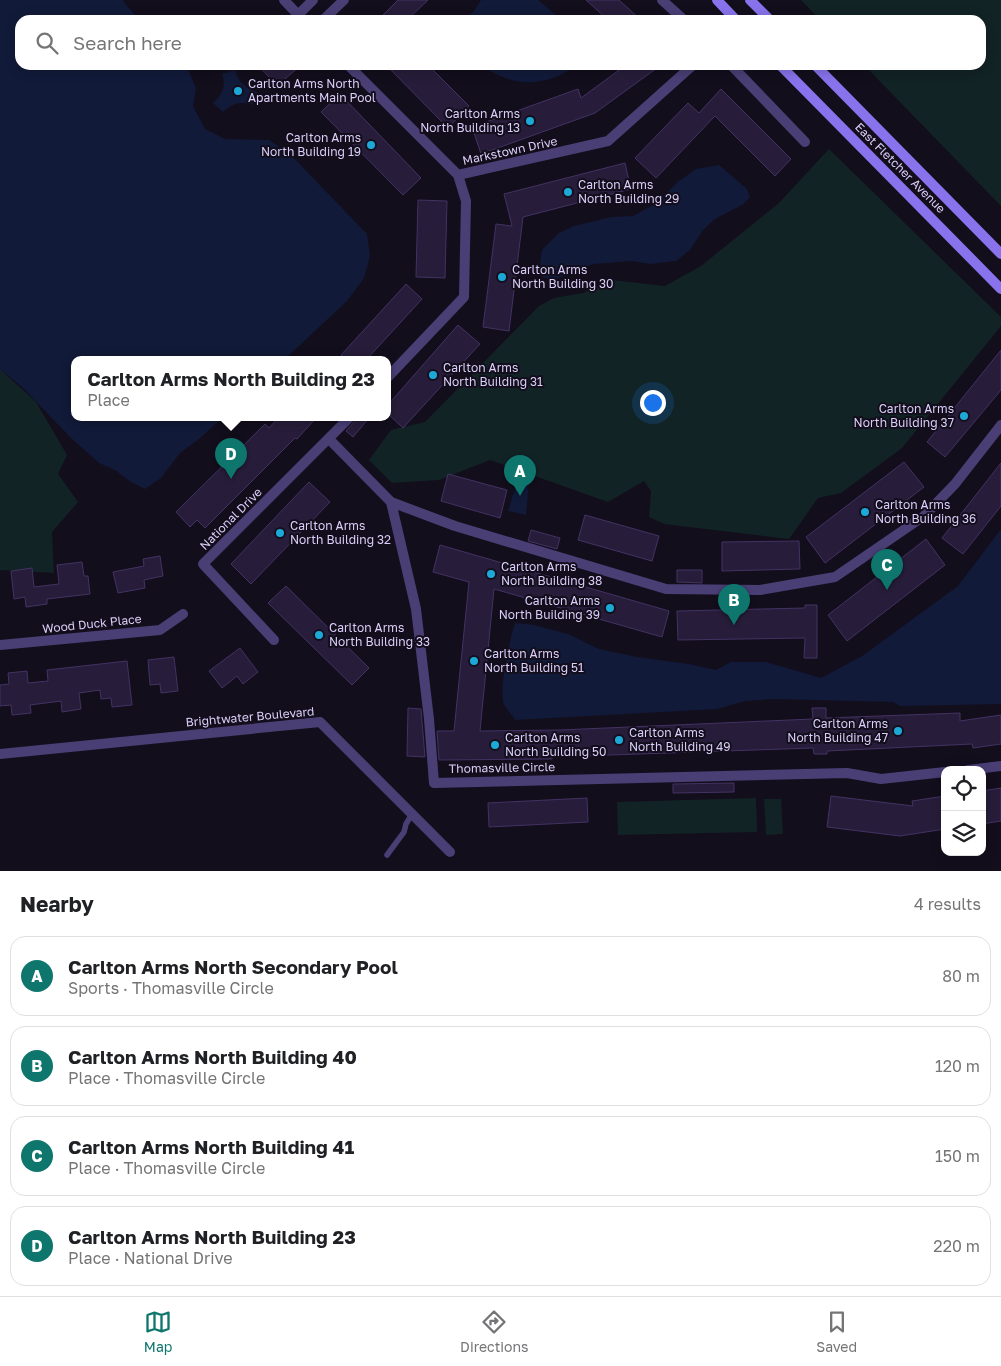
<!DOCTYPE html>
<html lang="en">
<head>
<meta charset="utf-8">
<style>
	:root { --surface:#fff; --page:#f2f2f2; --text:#202124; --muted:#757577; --line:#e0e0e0; --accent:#0f766e }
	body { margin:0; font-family:"Golos Text",sans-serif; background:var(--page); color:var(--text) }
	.controls { position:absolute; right:15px; bottom:15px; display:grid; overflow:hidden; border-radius:10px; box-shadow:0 2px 12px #0003 }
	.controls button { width:45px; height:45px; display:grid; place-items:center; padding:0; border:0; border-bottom:1px solid var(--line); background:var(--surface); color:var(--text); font:25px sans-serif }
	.you { position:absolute; left:652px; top:402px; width:18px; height:18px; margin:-12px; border:4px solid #fff; border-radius:50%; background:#1a73e8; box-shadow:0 0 0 8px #1a73e833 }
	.badge { display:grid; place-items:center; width:32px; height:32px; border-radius:50%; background:var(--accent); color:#fff; font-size:16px; font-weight:700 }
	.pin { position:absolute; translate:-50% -41px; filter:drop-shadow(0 1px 2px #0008) }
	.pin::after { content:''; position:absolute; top:26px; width:18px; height:15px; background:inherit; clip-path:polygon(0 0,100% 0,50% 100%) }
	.popup { position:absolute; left:71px; top:356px; width:320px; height:65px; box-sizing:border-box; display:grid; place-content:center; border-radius:10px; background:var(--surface); filter:drop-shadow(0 1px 4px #0005); font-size:16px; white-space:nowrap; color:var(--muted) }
	.popup b { font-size:19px; color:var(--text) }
	.popup::after { content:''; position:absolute; left:50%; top:100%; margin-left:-10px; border:10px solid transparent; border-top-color:var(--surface) }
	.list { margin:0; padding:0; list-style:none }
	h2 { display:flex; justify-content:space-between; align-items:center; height:65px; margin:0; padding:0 20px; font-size:21px }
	h2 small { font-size:16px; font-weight:400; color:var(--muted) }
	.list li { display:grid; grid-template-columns:32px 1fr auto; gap:15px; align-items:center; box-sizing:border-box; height:80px; margin:0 10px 10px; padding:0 10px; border:1px solid var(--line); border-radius:15px }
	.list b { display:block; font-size:19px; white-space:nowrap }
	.list p { margin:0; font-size:16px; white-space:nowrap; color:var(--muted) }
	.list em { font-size:16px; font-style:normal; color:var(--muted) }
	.icon { flex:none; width:28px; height:28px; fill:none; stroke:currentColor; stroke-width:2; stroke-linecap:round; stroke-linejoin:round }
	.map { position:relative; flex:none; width:1001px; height:871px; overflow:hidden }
	.search { position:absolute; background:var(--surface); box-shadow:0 2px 12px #0003; left:15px; right:15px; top:15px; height:55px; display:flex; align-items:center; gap:12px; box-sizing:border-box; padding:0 18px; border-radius:15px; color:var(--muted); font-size:19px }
	.sheet { height:425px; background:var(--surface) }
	nav { display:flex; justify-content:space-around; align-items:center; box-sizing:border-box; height:70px; border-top:1px solid var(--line); background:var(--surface); font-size:14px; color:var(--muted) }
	nav a { display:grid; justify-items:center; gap:2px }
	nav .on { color:var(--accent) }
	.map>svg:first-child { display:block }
	.green { fill:#122325 }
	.water { fill:#111a39 }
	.building { fill:#271d3a; stroke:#433263 }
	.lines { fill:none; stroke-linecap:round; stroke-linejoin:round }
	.lane { stroke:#493f75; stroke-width:5.5 }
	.street { stroke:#493f75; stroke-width:10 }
	.secondary { stroke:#8873ec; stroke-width:10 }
	.poi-dot { fill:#1da9d7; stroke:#130e1c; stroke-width:2 }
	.labels { text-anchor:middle; stroke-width:4; stroke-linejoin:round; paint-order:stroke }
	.poi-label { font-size:12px; fill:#dacff9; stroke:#130e1c; text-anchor:start }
	.street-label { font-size:12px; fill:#dacff9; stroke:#130e1c }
</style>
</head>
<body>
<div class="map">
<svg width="1001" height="871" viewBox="0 0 1001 871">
	<rect width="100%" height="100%" fill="#130e1c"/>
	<!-- green -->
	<path class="green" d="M 801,0 L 1001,0 L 1001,206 L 864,65 L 981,65 L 981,20 L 820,20 Z
		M 829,149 L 1001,317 L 1001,326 L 902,448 L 841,493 L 818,498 L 789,539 L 664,524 L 649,517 L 651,491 L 644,481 L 608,502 L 490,460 L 439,480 L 392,483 L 369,460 L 391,430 L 425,422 L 539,306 L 554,298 L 583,293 L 612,280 L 665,286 L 701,266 L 779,203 Z
		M 0,369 L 36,402 L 67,455 L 58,474 L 78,502 L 52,532 L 54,573 L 0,570 Z
		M 756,798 L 757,832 L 618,835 L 617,802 Z
		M 764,799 L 781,799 L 783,834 L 766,835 Z"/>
	<!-- water -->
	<path class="water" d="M 0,0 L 123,0 L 125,4 L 140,20 L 20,20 L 20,65 L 186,65 L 196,88 L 193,106 L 205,129 L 225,139 L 269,140 L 291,155 L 367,234 L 370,256 L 364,278 L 347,301 L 284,360 L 75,360 L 75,418 L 222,418 L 199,439 L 180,453 L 161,478 L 145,489 L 131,482 L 115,470 L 99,463 L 71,438 L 22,387 L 0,369 Z
		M 481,0 L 538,0 L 562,20 L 463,20 L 474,11 Z
		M 481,65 L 577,65 C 545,88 513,88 481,65 Z
		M 235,70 C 239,83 245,88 257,92 L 253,105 C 239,101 233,103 223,112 L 213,103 C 223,93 226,87 222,74 Z
		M 719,165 L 747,189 L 750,197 L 742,205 L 715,219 L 703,230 L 690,250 L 676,261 L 650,264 L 631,261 L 593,264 L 553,280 L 542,277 L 540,263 L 542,250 L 559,233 L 574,226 L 611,217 L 633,216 L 655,204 L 679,181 L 696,169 Z
		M 518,479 L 529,481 L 526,515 L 508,511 Z
		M 1001,529 L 1001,704 L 900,706 L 893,702 L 775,699 L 745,701 L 717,709 L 515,720 C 512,715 507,710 504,704 C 498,691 510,639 515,623 L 534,625 L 568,634 L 599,649 L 637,657 L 689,664 L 716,670 L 731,662 L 766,662 L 821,678 L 862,656 L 958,586 Z"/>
	<!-- building -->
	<path class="building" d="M 398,0 L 428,0 L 407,20 L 378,20 Z
		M 586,0 L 619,0 L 641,20 L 608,20 Z
		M 258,65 L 301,65 L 277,86 Z
		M 386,65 L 428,65 L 469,106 L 448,128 Z
		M 626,65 L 661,65 L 595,113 L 481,154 L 472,127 L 578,89 L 581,98 Z
		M 721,89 L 791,159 L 775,176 L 715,116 L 656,178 L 635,158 L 688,103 L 699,113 Z
		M 340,94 L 421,178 L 403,195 L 321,112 Z
		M 625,163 L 631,189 L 523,217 L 509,331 L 483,327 L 496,224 L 512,226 L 504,194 Z
		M 418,200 L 447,201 L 445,278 L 416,277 Z
		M 406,284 L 422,299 L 366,360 L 346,360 L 341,355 Z
		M 458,325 L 480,344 L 403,428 L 387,413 L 387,406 Z
		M 1001,350 L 1001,390 L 945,457 L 927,442 Z
		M 278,418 L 316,418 L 297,439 L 295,438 L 205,528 L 197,520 L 190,527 L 176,512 L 265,424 L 269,428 Z
		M 356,418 L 369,418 L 353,437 L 346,431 L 354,422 Z
		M 904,462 L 924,487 L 825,563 L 806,537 Z
		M 1001,463 L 1001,506 L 963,554 L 942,538 Z
		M 448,474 L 507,490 L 500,518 L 441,501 Z
		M 309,482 L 330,502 L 251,584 L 231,564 Z
		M 585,515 L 659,536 L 652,561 L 578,540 Z
		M 531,530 L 560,538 L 557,549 L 528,541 Z
		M 926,539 L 945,565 L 847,641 L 828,615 Z
		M 799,541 L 800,569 L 722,571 L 722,542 Z
		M 440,545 L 669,611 L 662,637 L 494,589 L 480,731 L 560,730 L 813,719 L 812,708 L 826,708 L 826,718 L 960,713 L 960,721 L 1001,715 L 1001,744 L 973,748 L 972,744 L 827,751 L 827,754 L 814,754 L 813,748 L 552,757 L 552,759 L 439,760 L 437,731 L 454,731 L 469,582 L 433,572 Z
		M 160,556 L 163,576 L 144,580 L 145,588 L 118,593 L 113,572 L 144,566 L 143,559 Z
		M 82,562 L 84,576 L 88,576 L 90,594 L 47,599 L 47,604 L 26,607 L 25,597 L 14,599 L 11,571 L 32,568 L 34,587 L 59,584 L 57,565 Z
		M 677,570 L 702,570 L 702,583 L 677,582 Z
		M 286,586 L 369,668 L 352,685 L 268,603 Z
		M 805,605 L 817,605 L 817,658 L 804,658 L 805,638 L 678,640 L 677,611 L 805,608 Z
		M 240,648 L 258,672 L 243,684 L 237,676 L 222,688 L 209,671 Z
		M 174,657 L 178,691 L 161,693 L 160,684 L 150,685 L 148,660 Z
		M 127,661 L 132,705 L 112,707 L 111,698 L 101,699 L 100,690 L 79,693 L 81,709 L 62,712 L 61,701 L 30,705 L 31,713 L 12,715 L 11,705 L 0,706 L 0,685 L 9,684 L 8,673 L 27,671 L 28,683 L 48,681 L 47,670 Z
		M 408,708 L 421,709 L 425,757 L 407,756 Z
		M 734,783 L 734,792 L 673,793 L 673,784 Z
		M 1001,788 L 1001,821 L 982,824 L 982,791 Z
		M 831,796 L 913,806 L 912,801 L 945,796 L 945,829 L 900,836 L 827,827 Z
		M 587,798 L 588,822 L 489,827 L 488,803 Z"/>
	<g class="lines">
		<!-- lane -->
		<path class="lane" d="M 387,855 L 404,832 L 406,824 L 412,814"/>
		<!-- street -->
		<path class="street" d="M 284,0 L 303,20
			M 662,0 L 684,20
			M 298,15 L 313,0
			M 323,20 L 344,0
			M 348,65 L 458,175 L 608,141 L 693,65
			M 731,65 L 805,142
			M 387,378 L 464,297 L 466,201 L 458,175
			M 329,439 L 391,502 L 455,526 L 666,589 L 760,590 L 835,577 L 924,516 L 955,484 L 1001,425
			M 391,502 L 416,609 L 429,719 L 434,783 L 847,773 L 881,779 L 945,772
			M 274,640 L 203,564 L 349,418
			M 0,645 L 160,630 L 183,614
			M 0,754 L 320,722 L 450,852
			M 968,770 L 1001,766"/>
		<!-- secondary -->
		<path class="secondary" d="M 717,0 L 736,20
			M 750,0 L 770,20
			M 780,65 L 1001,289
			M 815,65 L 1001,254"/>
	</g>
	<!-- markers -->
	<g class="poi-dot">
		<circle cx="238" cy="91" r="5"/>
		<circle cx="530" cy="121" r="5"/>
		<circle cx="371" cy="145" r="5"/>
		<circle cx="568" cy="192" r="5"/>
		<circle cx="502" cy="277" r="5"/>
		<circle cx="433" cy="375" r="5"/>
		<circle cx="964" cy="416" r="5"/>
		<circle cx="865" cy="512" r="5"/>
		<circle cx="280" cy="533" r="5"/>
		<circle cx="491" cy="574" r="5"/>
		<circle cx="610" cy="608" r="5"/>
		<circle cx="319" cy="635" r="5"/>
		<circle cx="474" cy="661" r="5"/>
		<circle cx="898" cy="731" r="5"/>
		<circle cx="619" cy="740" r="5"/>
		<circle cx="495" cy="745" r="5"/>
	</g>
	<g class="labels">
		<!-- poi labels -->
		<g class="poi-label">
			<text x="248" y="88">Carlton Arms North<tspan x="248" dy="14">Apartments Main Pool</tspan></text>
			<text x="520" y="118" text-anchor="end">Carlton Arms<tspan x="520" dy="14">North Building 13</tspan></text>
			<text x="361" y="142" text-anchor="end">Carlton Arms<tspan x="361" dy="14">North Building 19</tspan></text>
			<text x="578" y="189">Carlton Arms<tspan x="578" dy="14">North Building 29</tspan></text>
			<text x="512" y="274">Carlton Arms<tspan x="512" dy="14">North Building 30</tspan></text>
			<text x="443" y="372">Carlton Arms<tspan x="443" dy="14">North Building 31</tspan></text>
			<text x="954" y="413" text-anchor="end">Carlton Arms<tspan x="954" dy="14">North Building 37</tspan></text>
			<text x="875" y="509">Carlton Arms<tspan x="875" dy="14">North Building 36</tspan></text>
			<text x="290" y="530">Carlton Arms<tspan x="290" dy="14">North Building 32</tspan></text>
			<text x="501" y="571">Carlton Arms<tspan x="501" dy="14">North Building 38</tspan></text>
			<text x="600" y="605" text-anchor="end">Carlton Arms<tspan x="600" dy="14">North Building 39</tspan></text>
			<text x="329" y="632">Carlton Arms<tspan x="329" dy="14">North Building 33</tspan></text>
			<text x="484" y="658">Carlton Arms<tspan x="484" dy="14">North Building 51</tspan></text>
			<text x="888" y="728" text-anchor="end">Carlton Arms<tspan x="888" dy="14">North Building 47</tspan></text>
			<text x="629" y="737">Carlton Arms<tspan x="629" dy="14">North Building 49</tspan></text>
			<text x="505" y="742">Carlton Arms<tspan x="505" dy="14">North Building 50</tspan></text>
		</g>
		<!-- street labels -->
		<g class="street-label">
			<text transform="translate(510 151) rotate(-12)" y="4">Markstown Drive</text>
			<text transform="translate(900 168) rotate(45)" y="4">East Fletcher Avenue</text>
			<text transform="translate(231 519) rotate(-45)" y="4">National Drive</text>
			<text transform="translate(92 624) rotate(-6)" y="4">Wood Duck Place</text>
			<text transform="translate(250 717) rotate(-5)" y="4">Brightwater Boulevard</text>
			<text transform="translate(502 768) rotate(-1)" y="4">Thomasville Circle</text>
		</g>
	</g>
</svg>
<div class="controls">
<button><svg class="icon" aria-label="locate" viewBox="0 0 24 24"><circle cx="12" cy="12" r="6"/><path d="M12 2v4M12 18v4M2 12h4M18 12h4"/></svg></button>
<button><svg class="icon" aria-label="layers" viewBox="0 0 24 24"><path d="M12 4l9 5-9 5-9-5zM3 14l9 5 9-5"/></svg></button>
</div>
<div class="you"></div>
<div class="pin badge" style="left:520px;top:496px">A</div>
<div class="pin badge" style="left:734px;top:625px">B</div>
<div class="pin badge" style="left:887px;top:590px">C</div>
<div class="pin badge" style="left:231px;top:479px">D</div>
<div class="popup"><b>Carlton Arms North Building 23</b>Place</div>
<div class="search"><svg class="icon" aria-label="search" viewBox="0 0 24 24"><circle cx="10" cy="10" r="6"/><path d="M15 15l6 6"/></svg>Search here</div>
</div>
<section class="sheet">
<h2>Nearby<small>4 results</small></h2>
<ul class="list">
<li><span class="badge">A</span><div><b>Carlton Arms North Secondary Pool</b><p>Sports · Thomasville Circle</p></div><em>80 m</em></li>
<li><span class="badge">B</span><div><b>Carlton Arms North Building 40</b><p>Place · Thomasville Circle</p></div><em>120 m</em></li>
<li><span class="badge">C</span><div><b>Carlton Arms North Building 41</b><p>Place · Thomasville Circle</p></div><em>150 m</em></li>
<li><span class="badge">D</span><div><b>Carlton Arms North Building 23</b><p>Place · National Drive</p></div><em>220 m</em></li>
</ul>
</section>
<nav>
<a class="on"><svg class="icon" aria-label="map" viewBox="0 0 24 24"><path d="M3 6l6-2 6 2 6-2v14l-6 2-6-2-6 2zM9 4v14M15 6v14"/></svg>Map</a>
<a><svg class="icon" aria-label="directions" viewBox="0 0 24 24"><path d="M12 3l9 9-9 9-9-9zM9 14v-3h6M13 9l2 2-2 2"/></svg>Directions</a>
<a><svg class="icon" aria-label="saved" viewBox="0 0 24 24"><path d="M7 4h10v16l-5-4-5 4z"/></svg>Saved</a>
</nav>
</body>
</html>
